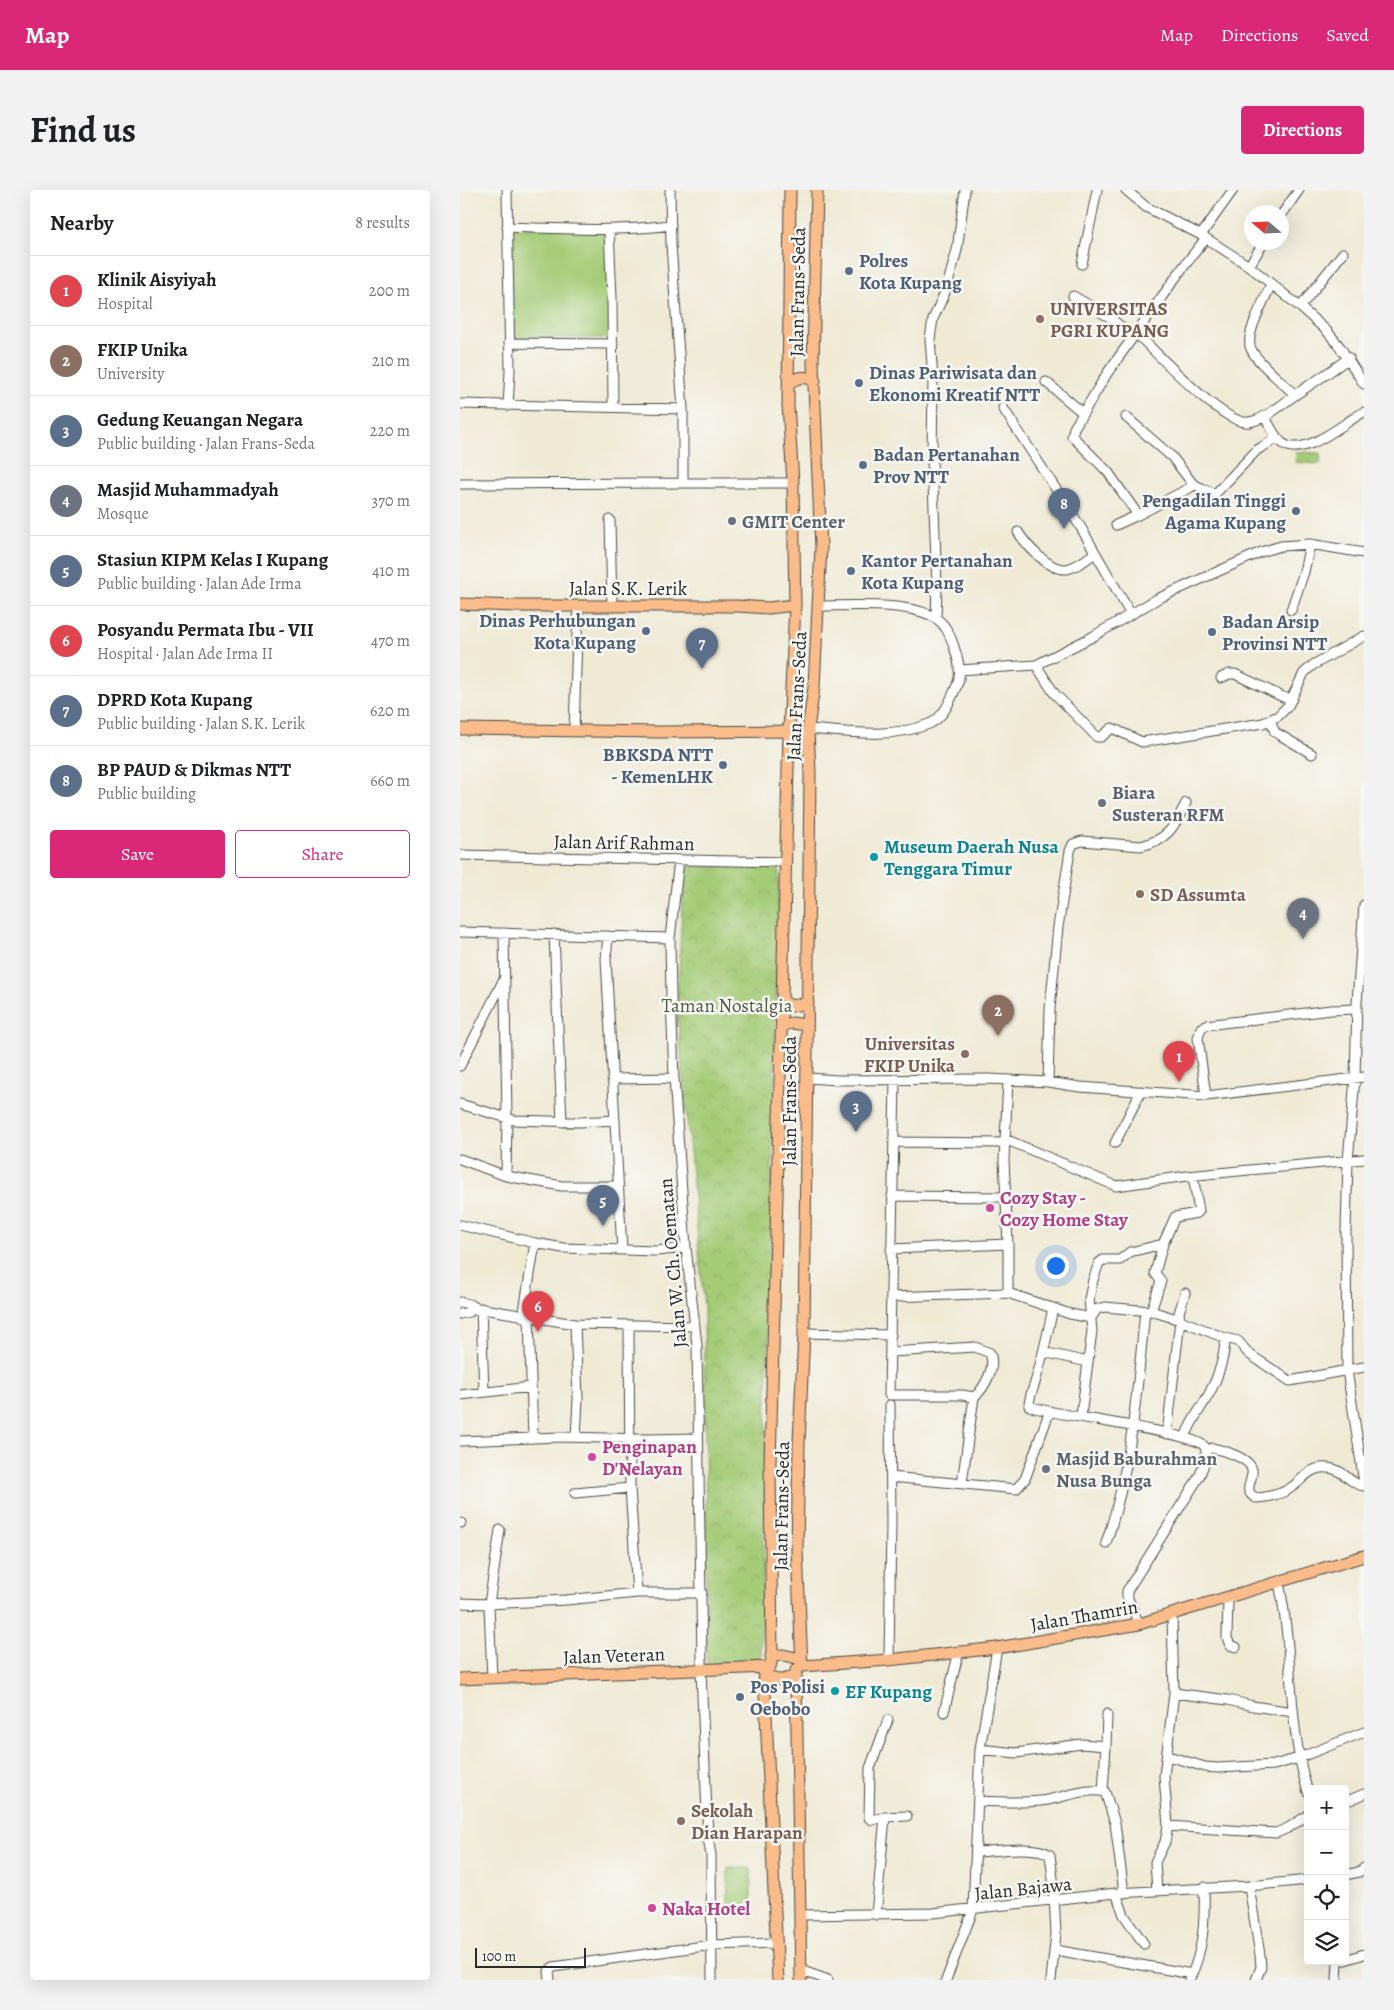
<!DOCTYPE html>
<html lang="en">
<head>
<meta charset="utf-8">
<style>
	:root { --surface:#fff; --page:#f2f2f2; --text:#202124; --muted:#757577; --line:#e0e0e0; --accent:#db2777 }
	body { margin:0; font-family:Alegreya,serif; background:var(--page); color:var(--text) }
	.controls { position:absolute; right:15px; bottom:15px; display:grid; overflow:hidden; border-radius:5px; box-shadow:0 5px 20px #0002 }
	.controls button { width:45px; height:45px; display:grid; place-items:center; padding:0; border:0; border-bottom:1px solid var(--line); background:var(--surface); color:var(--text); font:25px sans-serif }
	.compass { position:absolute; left:784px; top:15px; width:45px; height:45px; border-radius:50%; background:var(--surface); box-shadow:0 5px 20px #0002; rotate:289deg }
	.scale { position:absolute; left:15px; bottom:12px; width:111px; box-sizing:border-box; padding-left:5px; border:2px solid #2b2b2b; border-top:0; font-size:14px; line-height:18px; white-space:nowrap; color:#2b2b2b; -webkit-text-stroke:4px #f6f6f2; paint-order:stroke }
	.you { position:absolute; left:595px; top:1075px; width:18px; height:18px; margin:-12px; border:4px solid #fff; border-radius:50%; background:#1a73e8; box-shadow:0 0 0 8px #1a73e833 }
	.badge { display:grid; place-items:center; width:32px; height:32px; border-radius:50%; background:var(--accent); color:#fff; font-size:16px; font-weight:700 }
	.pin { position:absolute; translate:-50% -41px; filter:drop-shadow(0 1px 2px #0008) }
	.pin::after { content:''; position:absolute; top:26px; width:18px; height:15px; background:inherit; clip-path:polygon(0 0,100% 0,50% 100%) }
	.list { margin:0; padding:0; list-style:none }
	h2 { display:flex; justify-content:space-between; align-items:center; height:65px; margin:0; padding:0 20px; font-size:21px }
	h2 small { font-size:16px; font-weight:400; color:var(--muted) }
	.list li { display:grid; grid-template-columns:32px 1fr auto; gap:15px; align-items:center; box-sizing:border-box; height:70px; padding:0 20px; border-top:1px solid var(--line) }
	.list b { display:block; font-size:19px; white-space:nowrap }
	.list p { margin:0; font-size:16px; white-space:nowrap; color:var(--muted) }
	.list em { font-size:16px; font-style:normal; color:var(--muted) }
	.actions { display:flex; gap:10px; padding:15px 20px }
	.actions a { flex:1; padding:11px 0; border:1px solid var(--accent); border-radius:5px; text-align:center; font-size:18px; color:var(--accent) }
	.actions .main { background:var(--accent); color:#fff }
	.icon { flex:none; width:28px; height:28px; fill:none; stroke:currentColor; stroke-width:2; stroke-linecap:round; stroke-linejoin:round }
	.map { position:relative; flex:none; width:904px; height:1790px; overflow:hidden; border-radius:5px }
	header { display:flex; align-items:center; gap:30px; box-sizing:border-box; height:70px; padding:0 25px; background:var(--accent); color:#fff }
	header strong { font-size:24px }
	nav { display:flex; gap:28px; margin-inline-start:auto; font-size:18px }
	.intro { display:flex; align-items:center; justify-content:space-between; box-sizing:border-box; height:120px; padding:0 30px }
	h1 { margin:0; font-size:35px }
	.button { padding:12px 22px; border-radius:5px; background:var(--accent); color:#fff; font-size:18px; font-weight:700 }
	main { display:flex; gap:30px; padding:0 30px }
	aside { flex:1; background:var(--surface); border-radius:5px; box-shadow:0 5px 20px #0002 }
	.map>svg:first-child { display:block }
	.green { fill:#a5cc77; stroke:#687c51 }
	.park { fill:url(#park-crowns); stroke:#687c51 }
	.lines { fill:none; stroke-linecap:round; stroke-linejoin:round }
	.minor-casing { stroke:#494844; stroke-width:11 }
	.major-casing { stroke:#494844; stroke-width:13 }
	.minor { stroke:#fff; stroke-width:9 }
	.major { stroke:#f9bc8a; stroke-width:11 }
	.service-dot { fill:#5c6f8a; stroke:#f6f6f2; stroke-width:2 }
	.education-dot { fill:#8d6e63; stroke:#f6f6f2; stroke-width:2 }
	.worship-dot { fill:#6b7280; stroke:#f6f6f2; stroke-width:2 }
	.culture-dot { fill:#0f9aa8; stroke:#f6f6f2; stroke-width:2 }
	.hotel-dot { fill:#d1479c; stroke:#f6f6f2; stroke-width:2 }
	.labels { text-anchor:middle; stroke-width:5; stroke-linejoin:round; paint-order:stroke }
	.service-label { font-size:19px; font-weight:bold; fill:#4e5e75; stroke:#f6f6f2; text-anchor:start }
	.street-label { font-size:19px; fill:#2b2b2b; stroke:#f6f6f2 }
	.education-label { font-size:19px; font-weight:bold; fill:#785e54; stroke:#f6f6f2; text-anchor:start }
	.worship-label { font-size:19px; font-weight:bold; fill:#5b616d; stroke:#f6f6f2; text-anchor:start }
	.culture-label { font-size:19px; font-weight:bold; fill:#0d838f; stroke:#f6f6f2; text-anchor:start }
	.park-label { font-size:19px; fill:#505b42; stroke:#f6f6f2 }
	.hotel-label { font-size:19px; font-weight:bold; fill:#b23c85; stroke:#f6f6f2; text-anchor:start }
</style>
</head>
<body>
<header>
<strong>Map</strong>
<nav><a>Map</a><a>Directions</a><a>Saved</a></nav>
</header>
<div class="intro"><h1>Find us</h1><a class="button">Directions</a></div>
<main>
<aside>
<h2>Nearby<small>8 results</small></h2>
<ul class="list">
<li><span class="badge" style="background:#e0444e">1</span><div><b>Klinik Aisyiyah</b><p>Hospital</p></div><em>200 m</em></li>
<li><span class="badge" style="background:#8d6e63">2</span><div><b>FKIP Unika</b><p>University</p></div><em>210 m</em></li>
<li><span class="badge" style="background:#5c6f8a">3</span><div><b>Gedung Keuangan Negara</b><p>Public building · Jalan Frans-Seda</p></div><em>220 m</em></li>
<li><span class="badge" style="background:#6b7280">4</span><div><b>Masjid Muhammadyah</b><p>Mosque</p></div><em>370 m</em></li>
<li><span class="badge" style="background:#5c6f8a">5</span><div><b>Stasiun KIPM Kelas I Kupang</b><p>Public building · Jalan Ade Irma</p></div><em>410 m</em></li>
<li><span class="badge" style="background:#e0444e">6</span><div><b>Posyandu Permata Ibu - VII</b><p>Hospital · Jalan Ade Irma II</p></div><em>470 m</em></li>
<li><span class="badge" style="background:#5c6f8a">7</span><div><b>DPRD Kota Kupang</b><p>Public building · Jalan S.K. Lerik</p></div><em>620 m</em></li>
<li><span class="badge" style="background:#5c6f8a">8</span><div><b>BP PAUD &amp; Dikmas NTT</b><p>Public building</p></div><em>660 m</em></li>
</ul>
<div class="actions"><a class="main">Save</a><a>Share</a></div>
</aside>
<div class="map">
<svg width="904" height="1790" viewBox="0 0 904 1790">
	<defs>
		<pattern id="park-crowns" width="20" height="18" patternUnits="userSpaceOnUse" patternTransform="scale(1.25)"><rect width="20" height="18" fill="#a5cc77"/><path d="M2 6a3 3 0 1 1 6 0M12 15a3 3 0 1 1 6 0" fill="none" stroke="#8eaf67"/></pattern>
	</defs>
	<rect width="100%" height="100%" fill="#f6f6f2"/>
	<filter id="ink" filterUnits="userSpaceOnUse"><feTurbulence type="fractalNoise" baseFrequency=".02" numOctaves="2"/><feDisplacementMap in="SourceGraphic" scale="10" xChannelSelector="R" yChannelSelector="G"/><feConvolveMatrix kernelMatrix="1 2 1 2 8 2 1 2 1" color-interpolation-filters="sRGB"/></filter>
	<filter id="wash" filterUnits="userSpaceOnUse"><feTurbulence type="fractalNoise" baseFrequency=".0096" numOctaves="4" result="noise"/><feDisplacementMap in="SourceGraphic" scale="20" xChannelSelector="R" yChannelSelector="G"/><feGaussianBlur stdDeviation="1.12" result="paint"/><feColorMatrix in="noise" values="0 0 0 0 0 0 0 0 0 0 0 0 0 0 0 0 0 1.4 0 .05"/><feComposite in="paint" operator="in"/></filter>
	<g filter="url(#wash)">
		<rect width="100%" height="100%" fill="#f0ead5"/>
		<!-- green -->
		<path class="green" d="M 147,37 L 153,148 L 53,148 L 52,38 Z
			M 836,262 L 860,263 L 860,274 L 835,272 Z
			M 268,1678 L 291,1678 L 291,1719 L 268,1719 Z"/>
		<!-- park -->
		<path class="park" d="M 224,676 L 319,678 L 301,1467 L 247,1475 L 244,1116 L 217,820 Z"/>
	</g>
	<g filter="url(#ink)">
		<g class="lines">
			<!-- minor casing -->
			<g class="minor-casing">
				<path id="minor" d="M 47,0 L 50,181 L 48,216
					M 666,0 L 686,17 L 741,45 L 789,76 L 840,117 L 867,141 L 880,157 L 904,194
					M 822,24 L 839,0
					M 47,37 C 102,39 156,42 211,35
					M 149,40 L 152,108 L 153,217
					M 741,45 L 773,0
					M 746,48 L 721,80 L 676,143 C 695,161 764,236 789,232 C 805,230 822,214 835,205 C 853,193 871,181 889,168
					M 622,74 L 637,0
					M 789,76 L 804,52
					M 811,94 C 805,110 787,140 790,156 C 793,170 825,194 835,205
					M 613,106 L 651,128 L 672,147
					M 840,117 L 883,63
					M 676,143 L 648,182 L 614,238 L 612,246 L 648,282 L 678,325 L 735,295
					M 49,153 L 153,154
					M 586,192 L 623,223
					M 0,214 L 223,219 L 211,55 L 210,0
					M 543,218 L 620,336 L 670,423
					M 804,226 C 809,233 814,246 821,252 C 842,271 884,232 904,222
					M 666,227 L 712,267 L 733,294 L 755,304 L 797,260 L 817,248
					M 223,293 L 333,293
					M 0,294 L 223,293 L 223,219
					M 150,330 L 152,416
					M 656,335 L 678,325
					M 558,342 C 566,355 589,381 607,379 C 617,377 627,369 635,363
					M 831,420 L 844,382 L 850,354
					M 476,428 L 477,396 L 472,267 L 473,188 L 470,149 L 473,129 L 486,100 L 497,60 L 505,0
					M 576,475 L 594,503 L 637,547 L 641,547 L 652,538 L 682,552 L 803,533 L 818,526 L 828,516 L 844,483 L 853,475 L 904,446
					M 499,480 L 576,475 L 632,447 L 697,409 L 801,362 L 821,356 L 850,354 L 904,363
					M 761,488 L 769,484 L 775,484 L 823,507 L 832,509
					M 810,530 L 815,542 L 852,564
					M 348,539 C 388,542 431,549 469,534 C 484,528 491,509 497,495 C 502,484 498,468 494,457 C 491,447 486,435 477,429 C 453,411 387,416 358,416
					M 114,541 L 118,416
					M 0,665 L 326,672
					M 219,670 L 210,748 L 211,807 L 214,888 L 226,1058 L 237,1155 L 242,1473
					M 904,715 L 897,813 L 895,888 L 888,971 L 886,1040 L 887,1180 L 904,1293
					M 0,742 L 210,748
					M 44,743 L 47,929 L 46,986 L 102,996 L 159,996
					M 94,744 L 102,932
					M 148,746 L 146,769 L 162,1060
					M 0,876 L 44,789
					M 347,888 L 378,890 L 529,889 L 588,892 L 620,897 L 746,906 L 904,887
					M 152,889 L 214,888
					M 435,889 L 429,1205 L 502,1205 L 514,1207
					M 588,892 L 590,819 L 598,737 L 610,661 L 613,654 L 622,651 L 681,656 C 709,649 714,637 726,613
					M 746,906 L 738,848 L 741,838 L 746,835 L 871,820 L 897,819
					M 0,914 L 54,930 L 120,932 L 155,930
					M 545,949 L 656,996 L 727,986 L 904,969
					M 434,952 L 545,953
					M 655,953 L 681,901
					M 0,969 L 46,986
					M 432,1006 L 545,1007
					M 0,1035 L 75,1053 L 103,1058 L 195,1061 L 226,1058
					M 431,1059 L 548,1054
					M 548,1103 L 548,1054 L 544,970 L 548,891
					M 431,1107 L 548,1103 L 610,1124 L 631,1128
					M 0,1112 L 9,1114 L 17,1118 L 115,1134 L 235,1136
					M 21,1118 L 24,1202
					M 593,1118 C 588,1142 583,1166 576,1189 C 574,1198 569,1206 569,1216 C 593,1226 737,1242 745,1257 C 749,1266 742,1279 739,1287 L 667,1401 L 667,1406 L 679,1434
					M 691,1121 L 701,1091 L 695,1083 L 703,1054 L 715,1027 L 737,1023 L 739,1021 L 733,986
					M 0,1124 L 9,1122 L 17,1118
					M 63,1127 L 75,1053
					M 69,1128 L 73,1248
					M 631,1128 L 637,1119 L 645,1117 L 691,1121 L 720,1130 L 765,1148 L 778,1151 L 789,1164 L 830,1191 L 904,1177
					M 115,1134 L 118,1209 L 116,1247
					M 169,1136 L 170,1298 L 177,1403
					M 344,1143 L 431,1145
					M 431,1162 L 515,1157 L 530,1163 C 536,1177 525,1198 514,1207 L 502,1293
					M 583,1162 L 628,1172
					M 0,1205 L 71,1197
					M 621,1226 L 632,1141 L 629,1109 L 633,1090 L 639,1073 L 643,1070 L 660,1070 L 670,1062 L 703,1054
					M 707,1244 L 720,1130 L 719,1123 L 725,1103
					M 725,1248 C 730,1232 741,1219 749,1204 C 758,1188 765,1166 765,1148
					M 0,1251 L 100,1247 L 191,1249 L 237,1248
					M 752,1258 C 763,1260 790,1268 792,1280 C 794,1291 781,1300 796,1308 C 804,1308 822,1304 829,1299 C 843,1291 848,1276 868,1278 C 884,1279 889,1294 904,1296
					M 431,1287 L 556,1299 L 565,1289 L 589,1223
					M 115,1303 L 170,1298
					M 0,1333 L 1,1333
					M 40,1340 L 29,1414 L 106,1410 L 177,1403 L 242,1403
					M 646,1353 C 672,1276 677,1201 685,1121
					M 819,1393 C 834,1462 827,1535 848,1602
					M 768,1408 L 767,1448 L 770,1455 L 776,1457
					M 0,1413 L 29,1414 L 32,1488
					M 712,1426 L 714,1503 L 704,1586 L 708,1636 L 816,1643 L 828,1638 L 848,1625
					M 429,1470 L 431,1334 L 430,1215
					M 241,1480 L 248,1648 L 251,1665 L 252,1790
					M 714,1503 L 768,1510 L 793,1516 L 833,1522
					M 484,1522 L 499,1461
					M 646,1556 L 647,1524
					M 520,1559 L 556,1563 L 621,1554 L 646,1556 L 643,1601
					M 708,1566 L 745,1577 L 757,1578 L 814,1575 L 839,1568 L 904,1542
					M 518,1611 C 539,1612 559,1613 580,1611 C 601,1609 625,1597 645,1602 L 655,1633 L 664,1703
					M 885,1612 L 904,1604
					M 425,1627 L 447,1626
					M 517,1662 C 534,1661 577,1654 590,1665 L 593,1688 L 596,1743 L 591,1790
					M 885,1685 L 899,1682 L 904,1678
					M 789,1696 L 800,1765 L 801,1777 L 796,1790
					M 697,1701 L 695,1672 L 705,1652 L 708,1636
					M 656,1703 L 664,1725 L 684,1754
					M 340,1725 L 473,1723 L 656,1703 L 789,1696 L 848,1690
					M 416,1725 L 425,1627 L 412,1630 L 409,1628 L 410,1578 L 428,1530
					M 595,1760 L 732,1784
					M 885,1770 L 904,1764
					M 340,1780 L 368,1790
					M 90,1790 L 89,1781 L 93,1777 L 251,1755 L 316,1753
					M 486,1790 L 513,1720 L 520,1559 L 537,1458
					M 729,1790 C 744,1761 745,1729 744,1697
					M 877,1790 L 878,1771"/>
			</g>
			<!-- major casing -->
			<g class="major-casing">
				<path id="major" d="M 329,193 C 338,187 345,185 355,191
					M 0,414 L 58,416 L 277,416 L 308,418 L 335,415
					M 0,539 L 198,542 L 329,541
					M 323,811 L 331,816 L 348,813
					M 322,835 L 332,833 L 347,835
					M 312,1469 L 311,1466 L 323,1465 L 341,1469
					M 342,1476 L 337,1360 L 339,1252 L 344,1143 L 350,583 L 348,539 L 354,497 L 361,357 L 353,173 L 357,0
					M 342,1476 L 429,1470 L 537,1458 L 679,1434 L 904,1366
					M 305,1484 C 316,1492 325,1492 336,1484
					M 0,1489 L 310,1477
					M 318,1790 L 304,1481 L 310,1477 L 312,1469 L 310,1274 L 329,541 L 335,415 L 333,293 L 328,215 L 330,0
					M 341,1790 L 336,1484 L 336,1480 L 342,1476"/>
			</g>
			<!-- minor -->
			<use href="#minor" class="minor"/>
			<!-- major -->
			<use href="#major" class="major"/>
		</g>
	</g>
	<!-- markers -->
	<g class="service-dot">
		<circle cx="389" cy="81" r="5"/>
		<circle cx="399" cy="193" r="5"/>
		<circle cx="403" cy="275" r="5"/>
		<circle cx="836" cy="321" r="5"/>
		<circle cx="391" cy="381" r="5"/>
		<circle cx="186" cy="441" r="5"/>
		<circle cx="752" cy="442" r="5"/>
		<circle cx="263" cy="575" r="5"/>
		<circle cx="280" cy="1507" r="5"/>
	</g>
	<g class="education-dot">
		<circle cx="580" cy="129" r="5"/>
		<circle cx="680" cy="704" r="5"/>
		<circle cx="505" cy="864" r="5"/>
		<circle cx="221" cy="1631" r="5"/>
	</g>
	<g class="worship-dot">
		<circle cx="272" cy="331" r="5"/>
		<circle cx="642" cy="613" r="5"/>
		<circle cx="586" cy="1279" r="5"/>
	</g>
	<g class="culture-dot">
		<circle cx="414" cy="667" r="5"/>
		<circle cx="375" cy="1501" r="5"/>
	</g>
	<g class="hotel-dot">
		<circle cx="530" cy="1018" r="5"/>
		<circle cx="132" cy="1267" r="5"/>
		<circle cx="192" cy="1718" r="5"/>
	</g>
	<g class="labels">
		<!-- service labels -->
		<g class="service-label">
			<text x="399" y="77">Polres<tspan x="399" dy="22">Kota Kupang</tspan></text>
			<text x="409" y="189">Dinas Pariwisata dan<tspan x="409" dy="22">Ekonomi Kreatif NTT</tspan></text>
			<text x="413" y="271">Badan Pertanahan<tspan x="413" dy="22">Prov NTT</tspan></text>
			<text x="826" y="317" text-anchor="end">Pengadilan Tinggi<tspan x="826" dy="22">Agama Kupang</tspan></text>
			<text x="401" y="377">Kantor Pertanahan<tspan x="401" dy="22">Kota Kupang</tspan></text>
			<text x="176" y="437" text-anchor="end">Dinas Perhubungan<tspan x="176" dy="22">Kota Kupang</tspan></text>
			<text x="762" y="438">Badan Arsip<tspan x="762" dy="22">Provinsi NTT</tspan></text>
			<text x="253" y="571" text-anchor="end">BBKSDA NTT<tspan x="253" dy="22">- KemenLHK</tspan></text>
			<text x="290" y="1503">Pos Polisi<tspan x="290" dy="22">Oebobo</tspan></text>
		</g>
		<!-- street labels -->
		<g class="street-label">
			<text transform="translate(337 102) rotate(-89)" y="7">Jalan Frans-Seda</text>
			<text x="168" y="405">Jalan S.K. Lerik</text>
			<text transform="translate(336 506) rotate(-87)" y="7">Jalan Frans-Seda</text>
			<text transform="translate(164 652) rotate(1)" y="7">Jalan Arif Rahman</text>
			<text transform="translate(329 911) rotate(-90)" y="7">Jalan Frans-Seda</text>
			<text transform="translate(212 1073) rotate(-95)" y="7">Jalan W. Ch. Oematan</text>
			<text transform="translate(321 1316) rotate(-89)" y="7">Jalan Frans-Seda</text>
			<text transform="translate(624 1425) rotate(-10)" y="7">Jalan Thamrin</text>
			<text transform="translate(154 1465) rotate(-2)" y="7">Jalan Veteran</text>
			<text transform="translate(563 1698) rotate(-6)" y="7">Jalan Bajawa</text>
		</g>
		<!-- education labels -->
		<g class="education-label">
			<text x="590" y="125">UNIVERSITAS<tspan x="590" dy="22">PGRI KUPANG</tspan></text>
			<text x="690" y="711">SD Assumta</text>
			<text x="495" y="860" text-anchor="end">Universitas<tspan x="495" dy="22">FKIP Unika</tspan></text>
			<text x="231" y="1627">Sekolah<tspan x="231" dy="22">Dian Harapan</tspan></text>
		</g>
		<!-- worship labels -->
		<g class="worship-label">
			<text x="282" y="338">GMIT Center</text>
			<text x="652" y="609">Biara<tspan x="652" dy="22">Susteran RFM</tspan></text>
			<text x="596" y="1275">Masjid Baburahman<tspan x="596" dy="22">Nusa Bunga</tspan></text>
		</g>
		<!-- culture labels -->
		<g class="culture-label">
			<text x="424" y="663">Museum Daerah Nusa<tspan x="424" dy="22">Tenggara Timur</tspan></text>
			<text x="385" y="1508">EF Kupang</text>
		</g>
		<!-- park labels -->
		<g class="park-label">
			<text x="267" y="822">Taman Nostalgia</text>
		</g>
		<!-- hotel labels -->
		<g class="hotel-label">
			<text x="540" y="1014">Cozy Stay -<tspan x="540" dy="22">Cozy Home Stay</tspan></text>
			<text x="142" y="1263">Penginapan<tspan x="142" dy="22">D'Nelayan</tspan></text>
			<text x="202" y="1725">Naka Hotel</text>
		</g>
	</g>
</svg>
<div class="controls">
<button>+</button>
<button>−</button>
<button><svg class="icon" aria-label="locate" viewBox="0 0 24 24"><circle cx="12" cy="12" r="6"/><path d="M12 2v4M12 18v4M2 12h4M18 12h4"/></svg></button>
<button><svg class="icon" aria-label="layers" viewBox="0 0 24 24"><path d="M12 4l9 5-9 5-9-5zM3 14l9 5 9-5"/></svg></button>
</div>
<svg class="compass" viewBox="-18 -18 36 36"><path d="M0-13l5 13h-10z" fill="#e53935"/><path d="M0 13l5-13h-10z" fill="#757577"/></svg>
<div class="scale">100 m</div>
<div class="you"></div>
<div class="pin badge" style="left:719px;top:892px;background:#e0444e">1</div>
<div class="pin badge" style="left:538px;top:846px;background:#8d6e63">2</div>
<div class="pin badge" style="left:396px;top:942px;background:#5c6f8a">3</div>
<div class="pin badge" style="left:843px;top:749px;background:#6b7280">4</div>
<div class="pin badge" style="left:143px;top:1036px;background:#5c6f8a">5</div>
<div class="pin badge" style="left:78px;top:1142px;background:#e0444e">6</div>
<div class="pin badge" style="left:242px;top:479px;background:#5c6f8a">7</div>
<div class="pin badge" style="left:604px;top:339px;background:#5c6f8a">8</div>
</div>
</main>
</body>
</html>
